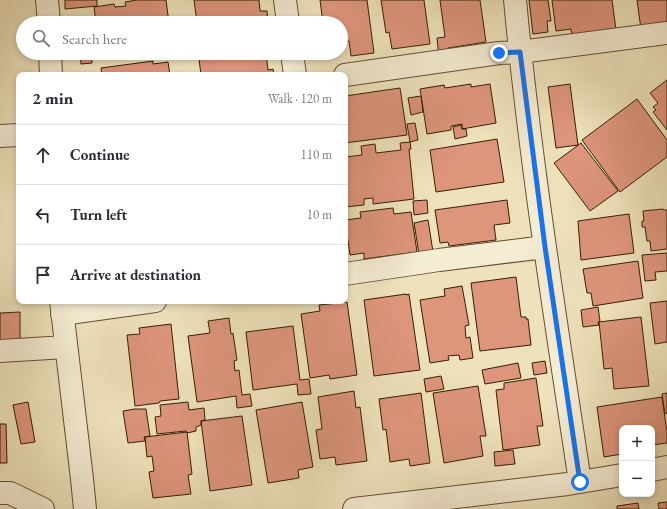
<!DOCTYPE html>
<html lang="en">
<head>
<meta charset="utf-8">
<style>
	:root { --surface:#fff; --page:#f2f2f3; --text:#2b2b33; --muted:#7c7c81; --line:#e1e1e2 }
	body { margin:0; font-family:"EB Garamond",serif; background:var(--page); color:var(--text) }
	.controls { position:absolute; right:12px; bottom:12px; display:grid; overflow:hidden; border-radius:8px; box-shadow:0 2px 6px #0003 }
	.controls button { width:36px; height:36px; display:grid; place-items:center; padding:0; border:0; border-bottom:1px solid var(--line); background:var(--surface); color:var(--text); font:20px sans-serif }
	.stop { position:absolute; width:12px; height:12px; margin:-9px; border:3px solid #1a73e8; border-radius:50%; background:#fff }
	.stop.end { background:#1a73e8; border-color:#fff; box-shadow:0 1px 4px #0008 }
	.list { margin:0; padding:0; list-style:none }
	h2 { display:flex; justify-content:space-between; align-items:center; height:52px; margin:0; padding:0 16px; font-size:17px }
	h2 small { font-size:13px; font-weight:400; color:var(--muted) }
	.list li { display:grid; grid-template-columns:26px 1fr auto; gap:12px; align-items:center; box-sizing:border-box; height:60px; padding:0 16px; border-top:1px solid var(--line) }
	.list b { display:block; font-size:15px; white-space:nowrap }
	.list em { font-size:13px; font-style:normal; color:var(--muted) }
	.icon { flex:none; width:22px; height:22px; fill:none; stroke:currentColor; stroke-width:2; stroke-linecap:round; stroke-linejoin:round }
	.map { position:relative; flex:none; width:667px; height:509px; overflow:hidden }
	.search { position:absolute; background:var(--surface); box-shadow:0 2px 6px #0003; left:16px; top:16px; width:332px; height:44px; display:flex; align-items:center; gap:10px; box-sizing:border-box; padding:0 14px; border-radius:22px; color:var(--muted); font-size:15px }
	.panel { position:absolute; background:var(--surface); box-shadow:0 2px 6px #0003; left:16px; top:72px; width:332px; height:232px; border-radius:8px }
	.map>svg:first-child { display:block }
	.building { fill:#dd957c; stroke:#371e03 }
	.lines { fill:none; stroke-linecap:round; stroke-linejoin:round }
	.minor-casing { stroke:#654f31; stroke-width:24 }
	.minor { stroke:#f4ecd3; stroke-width:22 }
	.route { stroke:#1a73e8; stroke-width:5 }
</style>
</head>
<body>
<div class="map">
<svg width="667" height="509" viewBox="0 0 667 509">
	<rect width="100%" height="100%" fill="#eee2bc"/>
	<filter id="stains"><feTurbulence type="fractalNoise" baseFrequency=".005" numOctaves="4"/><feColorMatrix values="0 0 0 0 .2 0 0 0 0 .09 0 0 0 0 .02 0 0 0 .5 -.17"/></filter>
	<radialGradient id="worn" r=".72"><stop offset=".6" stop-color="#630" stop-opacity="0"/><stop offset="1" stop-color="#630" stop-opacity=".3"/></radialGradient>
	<!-- building -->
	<path class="building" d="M 65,0 L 97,0 L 97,6 L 65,9 Z
		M 137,0 L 166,0 L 169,23 L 96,23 L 94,7 L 114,4 L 115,7 L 126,6 L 125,2 Z
		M 194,0 L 259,0 L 260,11 L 267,11 L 268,23 L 197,23 Z
		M 320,0 L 367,0 L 374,53 L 351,56 L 349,41 L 341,42 L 341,23 L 323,23 Z
		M 381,0 L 424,0 L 430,44 L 392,49 L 389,32 L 386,33 Z
		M 440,0 L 480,0 L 486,42 L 448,48 L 449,55 L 439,57 L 437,38 L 445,37 Z
		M 529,0 L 548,0 L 551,21 L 547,21 L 548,32 L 533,34 Z
		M 552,0 L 612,0 L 616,30 L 572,37 L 571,29 L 556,31 Z
		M 637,0 L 667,0 L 667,25 L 641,29 Z
		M 80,53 L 91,53 L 92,63 L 81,64 Z
		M 233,53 L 266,53 L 268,70 L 273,69 L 274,75 L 201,75 L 199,59 Z
		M 153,61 L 153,64 L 168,62 L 170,75 L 102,75 L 101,68 Z
		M 667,80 L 667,130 L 653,112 L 656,110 L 653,107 L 658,103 L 650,93 Z
		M 471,84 L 471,87 L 490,84 L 496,123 L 462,129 L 462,124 L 451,126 L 451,130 L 427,134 L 420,89 L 444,85 L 445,88 Z
		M 570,84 L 578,145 L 556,148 L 548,87 Z
		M 400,88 L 407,135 L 345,143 L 345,96 Z
		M 421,96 L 423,112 L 411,115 L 408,98 Z
		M 637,99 L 667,140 L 667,157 L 620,192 L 582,140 Z
		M 415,123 L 418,140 L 410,142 L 407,124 Z
		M 461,125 L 462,129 L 466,129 L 467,136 L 455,139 L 453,127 Z
		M 497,139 L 504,182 L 436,192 L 430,150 Z
		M 410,142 L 411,149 L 409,149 L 414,199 L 373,204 L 373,198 L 364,199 L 364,205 L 345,207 L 345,157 L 362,155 L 361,146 L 375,144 L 376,153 L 401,150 L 400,143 Z
		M 581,143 L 618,191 L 590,211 L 554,163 Z
		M 427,200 L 428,213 L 414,215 L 413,201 Z
		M 507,200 L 510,223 L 494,225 L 496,240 L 449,246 L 448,242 L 440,243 L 435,210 Z
		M 393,208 L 394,214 L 411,212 L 417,252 L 364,259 L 364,253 L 350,255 L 345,220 L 361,218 L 360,212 Z
		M 663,209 L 664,210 L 667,210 L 667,249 L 651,251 L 650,241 L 647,241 L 645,227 L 642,227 L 642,221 L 644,221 L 643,211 Z
		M 629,214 L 634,253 L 581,260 L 578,221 Z
		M 428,220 L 434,258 L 420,260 L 414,223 Z
		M 667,253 L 667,271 L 655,272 L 656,280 L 645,281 L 642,255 Z
		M 638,261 L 643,298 L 593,306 L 591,293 L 587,293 L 583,269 Z
		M 516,277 L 521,317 L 526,317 L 526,319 L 528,319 L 531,345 L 480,351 L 471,283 Z
		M 462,286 L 469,325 L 465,326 L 466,338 L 470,337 L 473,358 L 460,360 L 459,355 L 448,356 L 449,360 L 430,363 L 420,300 L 445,296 L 444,289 Z
		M 406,294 L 406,295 L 409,294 L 420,370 L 374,376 L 364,300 Z
		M 667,301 L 667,342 L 655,344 L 650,303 Z
		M 347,302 L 357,375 L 330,379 L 329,375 L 310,378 L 301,314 L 320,311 L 319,305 Z
		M 598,307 L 600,321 L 598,322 L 599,325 L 583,327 L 581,310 Z
		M 20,312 L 20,344 L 0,344 L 0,313 Z
		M 641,317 L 649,386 L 614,389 L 612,368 L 604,369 L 599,322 Z
		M 229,318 L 231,334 L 233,333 L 237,360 L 234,361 L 235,371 L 239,370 L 242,395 L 250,394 L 252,406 L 237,408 L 236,396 L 197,402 L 188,336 L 210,333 L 208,321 Z
		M 171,324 L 179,399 L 160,401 L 159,403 L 135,406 L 127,335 L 140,334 L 139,328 Z
		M 293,326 L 300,380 L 309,379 L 311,394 L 298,395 L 297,384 L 253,390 L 246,332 Z
		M 545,361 L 547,373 L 534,375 L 532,363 Z
		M 518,363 L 521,378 L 485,384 L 482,370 Z
		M 441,376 L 444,389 L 426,392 L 424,379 Z
		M 536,378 L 543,426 L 537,426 L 540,445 L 503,450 L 496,390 L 504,389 L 504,383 Z
		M 478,386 L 486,436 L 480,436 L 483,456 L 444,463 L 433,393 Z
		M 354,391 L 356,408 L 360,407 L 367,461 L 336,465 L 335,457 L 320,459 L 316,430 L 322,429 L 318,397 Z
		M 421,393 L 430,463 L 410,466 L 409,459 L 390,462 L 386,429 L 383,430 L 379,399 Z
		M 667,393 L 667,413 L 665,414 L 662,394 Z
		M 662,397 L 667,432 L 667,443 L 652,445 L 652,428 L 622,428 L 622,454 L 604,457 L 597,407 Z
		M 28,402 L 35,442 L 21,444 L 13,405 Z
		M 188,402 L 189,410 L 204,408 L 205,420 L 201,421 L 201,425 L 196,427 L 196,431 L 187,433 L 186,431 L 157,434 L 155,417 L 161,416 L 160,405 Z
		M 302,402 L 313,467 L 298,470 L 299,478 L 268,483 L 256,410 Z
		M 135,409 L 146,409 L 150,436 L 144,437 L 145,441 L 128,443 L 123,411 Z
		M 242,416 L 252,485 L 210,491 L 201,421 Z
		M 0,424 L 6,424 L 7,463 L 0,463 Z
		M 187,432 L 192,474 L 188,475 L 191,494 L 153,498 L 149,472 L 154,471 L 152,456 L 147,457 L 145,437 Z
		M 513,450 L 515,464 L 495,466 L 494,452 Z
		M 667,502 L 667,509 L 659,509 L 658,503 Z
		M 638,503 L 639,509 L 617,509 L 617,506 Z"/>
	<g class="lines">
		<!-- minor casing -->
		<g class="minor-casing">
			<path id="minor" d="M 47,0 L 49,23
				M 285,0 L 288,23
				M 515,0 C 530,161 556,322 580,482
				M 50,53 L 51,75
				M 292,53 L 295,75
				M 345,75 L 499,53 L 520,52 L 667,33
				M 0,136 L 19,135
				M 345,274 L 439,260 L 545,247
				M 61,301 L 82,479 L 85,509
				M 62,314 L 155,301
				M 0,351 L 66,347
				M 652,470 L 667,467
				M 0,493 L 10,493 L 43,509
				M 354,509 L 568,484 L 622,475"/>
		</g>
		<!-- minor -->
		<use href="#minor" class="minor"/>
	</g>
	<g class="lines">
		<!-- route -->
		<path class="route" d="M 499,53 L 520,52 L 545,247 L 580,482"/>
	</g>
	<rect width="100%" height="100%" filter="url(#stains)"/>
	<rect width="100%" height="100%" fill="url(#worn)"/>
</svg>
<div class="controls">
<button>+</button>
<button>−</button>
</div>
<div class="stop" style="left:580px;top:482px"></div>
<div class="stop end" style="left:499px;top:53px"></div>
<div class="search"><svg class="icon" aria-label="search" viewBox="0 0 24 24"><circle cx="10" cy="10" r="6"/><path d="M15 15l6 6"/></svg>Search here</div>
<section class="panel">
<h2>2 min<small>Walk · 120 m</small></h2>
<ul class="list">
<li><svg class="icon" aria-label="ahead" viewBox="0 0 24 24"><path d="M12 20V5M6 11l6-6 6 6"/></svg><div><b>Continue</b></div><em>110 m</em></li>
<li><svg class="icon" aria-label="left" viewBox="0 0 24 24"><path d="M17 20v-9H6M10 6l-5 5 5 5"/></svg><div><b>Turn left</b></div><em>10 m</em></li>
<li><svg class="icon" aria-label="arrive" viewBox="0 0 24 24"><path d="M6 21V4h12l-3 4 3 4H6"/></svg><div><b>Arrive at destination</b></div></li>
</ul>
</section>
</div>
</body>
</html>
